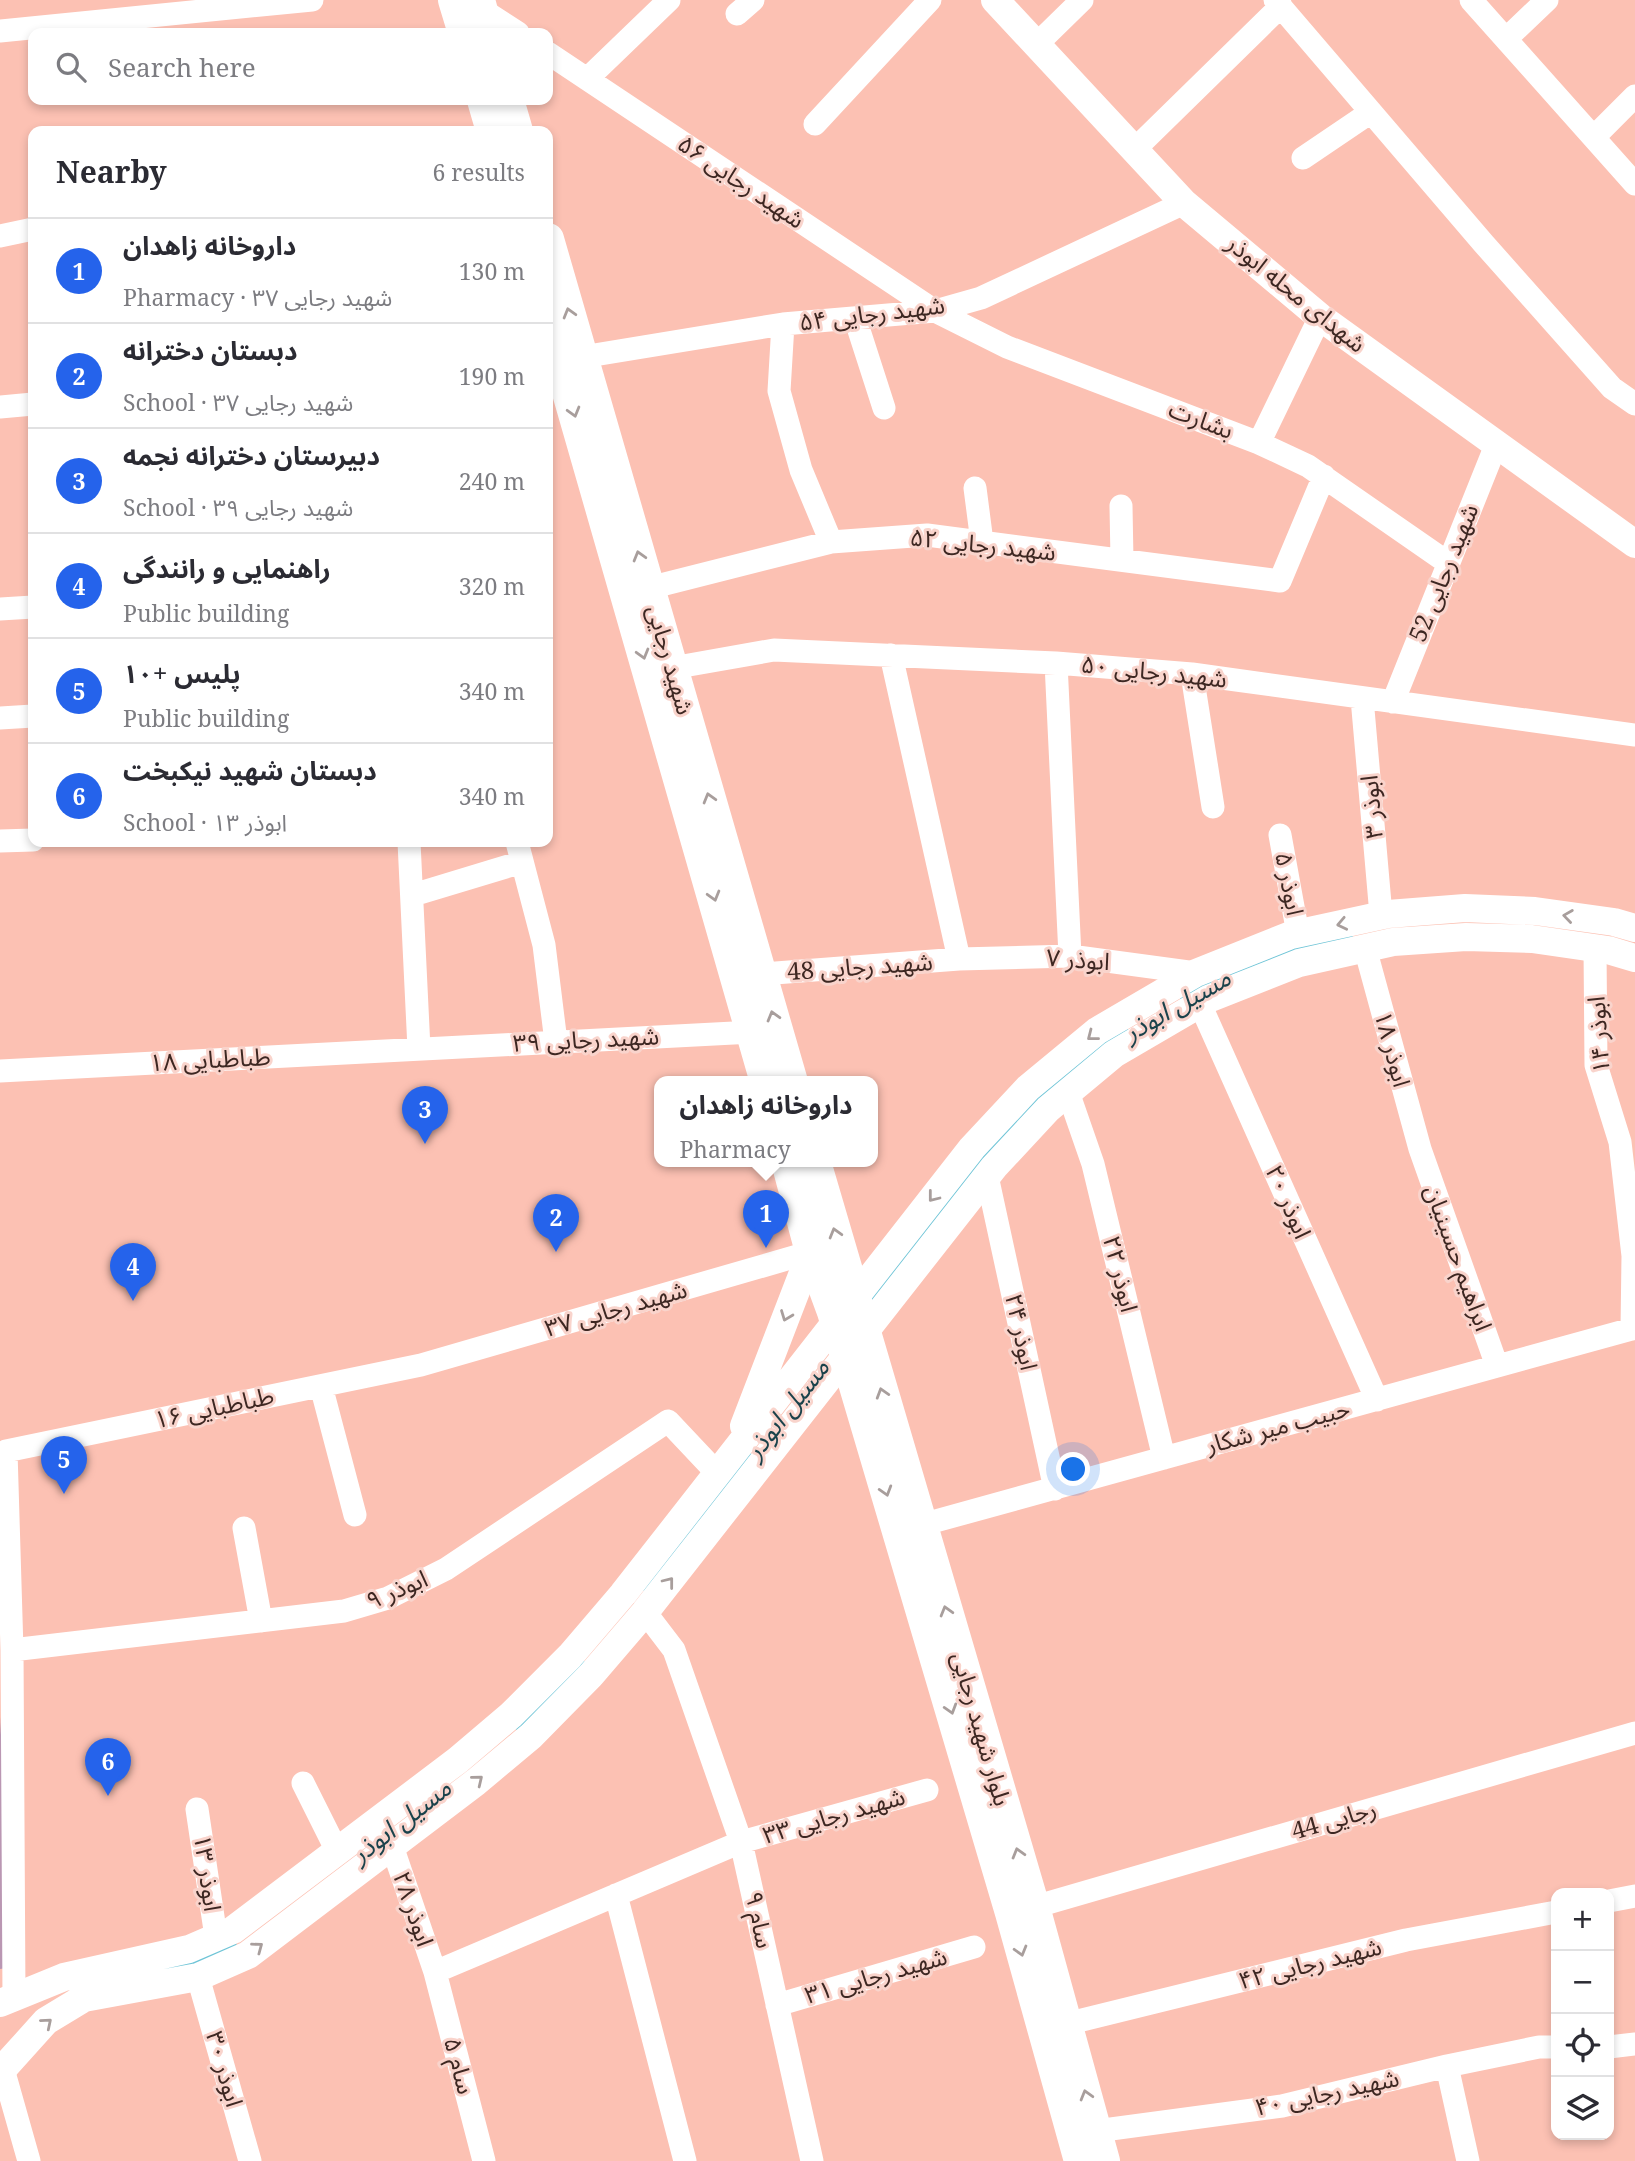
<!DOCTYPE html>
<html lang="en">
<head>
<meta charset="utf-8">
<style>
	:root { --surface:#fff; --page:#f2f2f3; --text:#2b2b33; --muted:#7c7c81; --line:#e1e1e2; --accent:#2563eb }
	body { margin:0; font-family:"Noto Serif","Noto Sans Arabic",serif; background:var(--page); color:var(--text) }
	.controls { position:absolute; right:21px; bottom:21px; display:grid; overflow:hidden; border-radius:14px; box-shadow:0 4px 10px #0003 }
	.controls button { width:63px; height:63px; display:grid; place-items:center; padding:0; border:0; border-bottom:2px solid var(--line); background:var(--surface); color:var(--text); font:35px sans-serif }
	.you { position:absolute; left:1074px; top:1470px; width:24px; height:24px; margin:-18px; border:5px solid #fff; border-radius:50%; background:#1a73e8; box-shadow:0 0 0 10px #1a73e833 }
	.badge { display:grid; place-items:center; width:46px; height:46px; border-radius:50%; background:var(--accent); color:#fff; font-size:23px; font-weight:700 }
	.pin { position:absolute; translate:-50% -58px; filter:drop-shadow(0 2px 4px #0008) }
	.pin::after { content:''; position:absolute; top:37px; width:24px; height:21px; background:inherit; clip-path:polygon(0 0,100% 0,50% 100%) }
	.popup { position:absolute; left:654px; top:1076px; width:224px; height:91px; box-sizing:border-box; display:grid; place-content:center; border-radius:14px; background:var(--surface); filter:drop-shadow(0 2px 5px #0005); font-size:23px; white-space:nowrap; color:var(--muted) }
	.popup b { font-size:26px; color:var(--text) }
	.popup::after { content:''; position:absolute; left:50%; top:100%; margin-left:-14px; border:14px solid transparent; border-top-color:var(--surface) }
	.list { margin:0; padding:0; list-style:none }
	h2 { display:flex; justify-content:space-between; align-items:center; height:91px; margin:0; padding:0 28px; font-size:30px }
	h2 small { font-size:23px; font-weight:400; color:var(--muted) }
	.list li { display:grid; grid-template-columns:46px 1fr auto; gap:21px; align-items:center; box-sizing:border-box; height:105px; padding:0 28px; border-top:2px solid var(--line) }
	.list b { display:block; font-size:26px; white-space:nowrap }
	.list p { margin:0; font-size:23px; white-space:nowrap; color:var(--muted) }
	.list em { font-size:23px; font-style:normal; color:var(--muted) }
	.icon { flex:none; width:38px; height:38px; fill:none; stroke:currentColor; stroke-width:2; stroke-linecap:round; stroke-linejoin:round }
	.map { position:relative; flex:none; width:1635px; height:2161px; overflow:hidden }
	.search { position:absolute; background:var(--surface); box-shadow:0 4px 10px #0003; left:28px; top:28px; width:525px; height:77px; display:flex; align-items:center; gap:18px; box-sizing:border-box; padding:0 24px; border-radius:14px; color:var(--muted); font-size:26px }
	.panel { position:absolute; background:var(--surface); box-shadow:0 4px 10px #0003; left:28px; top:126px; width:525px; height:721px; border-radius:14px }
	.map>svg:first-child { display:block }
	.green { fill:#ba97b3 }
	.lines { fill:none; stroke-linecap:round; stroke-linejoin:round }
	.canal { stroke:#70c5d7; stroke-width:21 }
	.minor { stroke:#fff; stroke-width:23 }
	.tertiary { stroke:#fff; stroke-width:28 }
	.secondary { stroke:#fff; stroke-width:32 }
	.oneway { stroke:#a89e9c }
	.labels { text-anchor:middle; stroke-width:6; stroke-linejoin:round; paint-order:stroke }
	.street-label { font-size:24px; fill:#3d2722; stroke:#f9d4cc }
	.water-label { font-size:26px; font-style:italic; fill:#1a424b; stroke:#f9d4cc }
</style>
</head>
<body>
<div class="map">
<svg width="1635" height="2161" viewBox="0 0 1635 2161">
	<rect width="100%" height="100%" fill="#fcc1b3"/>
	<!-- green -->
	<path class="green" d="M 0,1717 L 14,1967 L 0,1969 Z"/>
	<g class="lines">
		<!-- canal -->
		<path class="canal" d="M 1190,995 L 1228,974 L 1288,950 L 1343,940
			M 854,1320 C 936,1220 1009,1105 1120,1036
			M 649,1582 L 678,1547 L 744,1461
			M 522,1721 L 550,1697 L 576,1667
			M 166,1969 L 192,1965 L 226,1944"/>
		<!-- minor -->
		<path class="minor" d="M 1275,0 L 1484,244 L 1612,388 L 1635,404
			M 1471,0 L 1635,184
			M 481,9 L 518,33
			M 737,14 L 753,0
			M 0,31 L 312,0
			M 1506,39 L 1547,0
			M 1037,44 L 1082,0
			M 548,53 L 935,311 L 1007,347 L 1259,443 L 1308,466 L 1448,563
			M 587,79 L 669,0
			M 815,124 L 930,0
			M 1594,137 L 1635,96
			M 1135,149 L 1281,6
			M 1303,158 L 1371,112
			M 0,236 L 33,229
			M 855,318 L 884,408
			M 783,324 L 779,391 L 801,470 L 831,542
			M 582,357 L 783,324 L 935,311 L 981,298 L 1184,203
			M 0,407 L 33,404
			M 1259,443 L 1320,317
			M 975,488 L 982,542
			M 1121,506 L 1122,560
			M 649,588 L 831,542 L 927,535 L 1280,581 L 1324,476
			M 0,609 L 33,607
			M 891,655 L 959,959
			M 1056,663 L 1070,956
			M 672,668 L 774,650 L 1056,663 L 1192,674 L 1635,735
			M 1192,674 L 1213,807
			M 1362,698 L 1381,915
			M 1393,702 L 1496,445
			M 0,718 L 33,716
			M 1280,835 L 1298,934
			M 0,841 L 33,840
			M 409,842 L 419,1049
			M 517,842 L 544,945 L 556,1042
			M 413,895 L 522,862
			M 1365,948 L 1420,1149 L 1497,1366
			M 1595,948 L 1596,1065 L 1620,1142 L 1633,1256 L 1632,1329
			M 761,974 L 959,959 L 1070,956 L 1196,973
			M 1200,1004 L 1377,1400
			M 0,1071 L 753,1032
			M 1068,1092 L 1093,1164 L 1164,1458
			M 987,1176 L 1055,1489
			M 321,1386 L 355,1515
			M 921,1525 L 1635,1328
			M 244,1528 L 261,1621
			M 645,1612 L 674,1650 L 741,1842 L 812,2161
			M 12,1650 L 344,1611 L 388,1598 L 446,1569 L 668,1421 L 717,1473
			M 303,1783 L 337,1851
			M 197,1809 L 216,1937
			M 392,1846 L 435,1972 L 484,2161
			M 616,1895 L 685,2161
			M 1609,1901 L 1635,1896
			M 1034,1907 L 1635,1733
			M 435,1972 L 741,1842 L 927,1790
			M 198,1977 L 250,2161
			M 14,1996 L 12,1650 L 6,1451 L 421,1365 L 811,1252
			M 777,2005 L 974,1947
			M 1066,2024 L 1406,1940 L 1556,1912
			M 1609,2047 L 1635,2044
			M 1447,2066 L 1468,2161
			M 3,2069 L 29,2161
			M 1096,2131 L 1282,2106 L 1447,2066 L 1539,2047 L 1556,2047"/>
		<!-- tertiary -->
		<path class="tertiary" d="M 995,0 L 1184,203 L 1320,317 L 1635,544
			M 744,1426 L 811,1252
			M 0,2003 L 64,1977 L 189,1949 L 233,1930 L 458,1760 L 511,1715 L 570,1656 L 623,1594 L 972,1148 L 1028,1088 L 1097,1031 L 1196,973 L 1291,935 L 1388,914 L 1465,908 L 1535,911 L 1614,922 L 1635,928
			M 0,2072 L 46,2021 L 84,1998 L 198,1977 L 248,1955 L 476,1782 L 531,1736 L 591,1675 L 645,1612 L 994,1167 L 1048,1109 L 1114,1054 L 1208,999 L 1299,963 L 1393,942 L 1466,937 L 1532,939 L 1608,950 L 1635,958"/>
		<!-- secondary -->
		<path class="secondary" d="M 454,0 L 464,33
			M 479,0 L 488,33
			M 483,100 L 492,131
			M 508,100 L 517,131
			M 548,239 L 792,1082
			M 548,323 L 766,1082
			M 787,1162 L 811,1252 L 833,1312 L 1011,1913 L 1080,2161
			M 815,1162 L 1034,1907 L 1104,2161"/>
	</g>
	<!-- one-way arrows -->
	<defs><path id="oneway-chevron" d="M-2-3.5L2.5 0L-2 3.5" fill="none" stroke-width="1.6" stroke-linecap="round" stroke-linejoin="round" transform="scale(1.75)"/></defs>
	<g class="oneway">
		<use href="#oneway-chevron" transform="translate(569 313) rotate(-106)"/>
		<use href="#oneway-chevron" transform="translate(574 412) rotate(74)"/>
		<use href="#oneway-chevron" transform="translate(639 556) rotate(-106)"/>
		<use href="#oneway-chevron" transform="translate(643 654) rotate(74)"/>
		<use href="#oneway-chevron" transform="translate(709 798) rotate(-106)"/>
		<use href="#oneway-chevron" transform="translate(714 896) rotate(74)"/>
		<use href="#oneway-chevron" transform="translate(1568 916) rotate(-172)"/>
		<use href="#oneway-chevron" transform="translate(1342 924) rotate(168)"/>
		<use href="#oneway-chevron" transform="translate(773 1016) rotate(-106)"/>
		<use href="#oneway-chevron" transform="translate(1092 1036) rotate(142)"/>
		<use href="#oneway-chevron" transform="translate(933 1197) rotate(128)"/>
		<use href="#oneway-chevron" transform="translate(835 1233) rotate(-106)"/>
		<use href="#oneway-chevron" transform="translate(786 1316) rotate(111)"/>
		<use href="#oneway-chevron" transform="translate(882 1393) rotate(-107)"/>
		<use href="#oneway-chevron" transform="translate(886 1491) rotate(73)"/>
		<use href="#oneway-chevron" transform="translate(669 1582) rotate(-52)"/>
		<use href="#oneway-chevron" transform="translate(946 1611) rotate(-106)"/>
		<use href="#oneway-chevron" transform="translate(951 1709) rotate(73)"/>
		<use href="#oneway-chevron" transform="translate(478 1780) rotate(-39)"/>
		<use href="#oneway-chevron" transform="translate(1018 1853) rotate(-106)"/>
		<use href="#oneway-chevron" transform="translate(258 1947) rotate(-37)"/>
		<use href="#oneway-chevron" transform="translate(1021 1951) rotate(74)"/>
		<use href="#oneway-chevron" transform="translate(47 2023) rotate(-40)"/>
		<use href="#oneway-chevron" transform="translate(1086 2095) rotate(-106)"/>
	</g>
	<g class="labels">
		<!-- street labels -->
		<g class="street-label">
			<text transform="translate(741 182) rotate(34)" y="8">شهید رجایی ۵۶</text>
			<text transform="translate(1296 294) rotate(39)" y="8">شهدای محله ابوذر</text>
			<text transform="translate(872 314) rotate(-7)" y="8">شهید رجایی ۵۴</text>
			<text transform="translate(1201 420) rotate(21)" y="8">بشارت</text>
			<text transform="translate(983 545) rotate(6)" y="8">شهید رجایی ۵۲</text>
			<text transform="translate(1444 573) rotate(-68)" y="8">شهید رجایی 52</text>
			<text transform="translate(670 660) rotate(74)" y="8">شهید رجایی</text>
			<text transform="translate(1154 672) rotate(6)" y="8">شهید رجایی ۵۰</text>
			<text transform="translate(1372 807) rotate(-95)" y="8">ابوذر ۳</text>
			<text transform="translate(1289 884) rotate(79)" y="8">ابوذر ۵</text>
			<text transform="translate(1078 960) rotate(4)" y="8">ابوذر ۷</text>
			<text transform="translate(860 967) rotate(-4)" y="8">شهید رجایی 48</text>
			<text transform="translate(1599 1035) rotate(-94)" y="8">ابوذر ۱۴</text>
			<text transform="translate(586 1040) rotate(-3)" y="8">شهید رجایی ۳۹</text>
			<text transform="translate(1392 1049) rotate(75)" y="8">ابوذر ۱۸</text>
			<text transform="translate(210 1060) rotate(-3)" y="8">طباطبایی ۱۸</text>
			<text transform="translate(1288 1202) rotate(66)" y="8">ابوذر ۲۰</text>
			<text transform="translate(1458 1258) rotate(70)" y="8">ابراهیم حسینیان</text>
			<text transform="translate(1120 1274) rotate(76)" y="8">ابوذر ۲۲</text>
			<text transform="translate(616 1309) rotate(-16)" y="8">شهید رجایی ۳۷</text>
			<text transform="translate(1021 1332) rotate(78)" y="8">ابوذر ۲۴</text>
			<text transform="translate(214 1408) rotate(-12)" y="8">طباطبایی ۱۶</text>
			<text transform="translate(1278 1427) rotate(-15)" y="8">حبیب میر شکار</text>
			<text transform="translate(397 1590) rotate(-23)" y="8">ابوذر ۹</text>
			<text transform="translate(981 1729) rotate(74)" y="8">بلوار شهید رجایی</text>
			<text transform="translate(834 1816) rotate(-16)" y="8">شهید رجایی ۳۳</text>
			<text transform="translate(1334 1820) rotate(-16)" y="8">رجایی 44</text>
			<text transform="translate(207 1873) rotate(82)" y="8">ابوذر ۱۳</text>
			<text transform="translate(413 1909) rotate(71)" y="8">ابوذر ۲۸</text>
			<text transform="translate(759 1920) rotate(78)" y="8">سام ۹</text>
			<text transform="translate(1310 1964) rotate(-14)" y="8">شهید رجایی ۴۲</text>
			<text transform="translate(876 1976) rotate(-16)" y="8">شهید رجایی ۳۱</text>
			<text transform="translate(459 2066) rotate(75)" y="8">سام ۵</text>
			<text transform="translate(224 2069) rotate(74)" y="8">ابوذر ۳۰</text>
			<text transform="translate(1327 2093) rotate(-12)" y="8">شهید رجایی ۴۰</text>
		</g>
		<!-- water labels -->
		<g class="water-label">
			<text transform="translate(1177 1005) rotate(-30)" y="9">مسیل ابوذر</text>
			<text transform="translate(787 1409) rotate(-52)" y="9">مسیل ابوذر</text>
			<text transform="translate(401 1821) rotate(-38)" y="9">مسیل ابوذر</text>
		</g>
	</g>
</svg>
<div class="controls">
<button>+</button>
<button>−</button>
<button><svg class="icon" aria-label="locate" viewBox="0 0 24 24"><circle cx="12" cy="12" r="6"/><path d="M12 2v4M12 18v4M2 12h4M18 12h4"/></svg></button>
<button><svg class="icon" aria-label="layers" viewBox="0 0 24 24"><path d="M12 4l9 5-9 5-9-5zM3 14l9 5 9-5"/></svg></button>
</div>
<div class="you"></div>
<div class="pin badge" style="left:766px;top:1248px">1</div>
<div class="popup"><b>داروخانه زاهدان</b>Pharmacy</div>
<div class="pin badge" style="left:556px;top:1252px">2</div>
<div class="pin badge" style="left:425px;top:1144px">3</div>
<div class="pin badge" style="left:133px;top:1301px">4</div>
<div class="pin badge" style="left:64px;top:1494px">5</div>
<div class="pin badge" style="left:108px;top:1796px">6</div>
<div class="search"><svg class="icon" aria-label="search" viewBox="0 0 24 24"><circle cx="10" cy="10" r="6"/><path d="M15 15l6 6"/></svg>Search here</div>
<section class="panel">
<h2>Nearby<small>6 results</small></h2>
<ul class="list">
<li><span class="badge">1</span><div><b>داروخانه زاهدان</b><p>Pharmacy · شهید رجایی ۳۷</p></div><em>130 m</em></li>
<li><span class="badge">2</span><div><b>دبستان دخترانه</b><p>School · شهید رجایی ۳۷</p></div><em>190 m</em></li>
<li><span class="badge">3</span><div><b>دبیرستان دخترانه نجمه</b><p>School · شهید رجایی ۳۹</p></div><em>240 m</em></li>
<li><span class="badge">4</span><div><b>راهنمایی و رانندگی</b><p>Public building</p></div><em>320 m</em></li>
<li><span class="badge">5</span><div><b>پلیس +۱۰</b><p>Public building</p></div><em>340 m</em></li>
<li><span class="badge">6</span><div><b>دبستان شهید نیکبخت</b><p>School · ابوذر ۱۳</p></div><em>340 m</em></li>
</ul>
</section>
</div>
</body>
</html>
